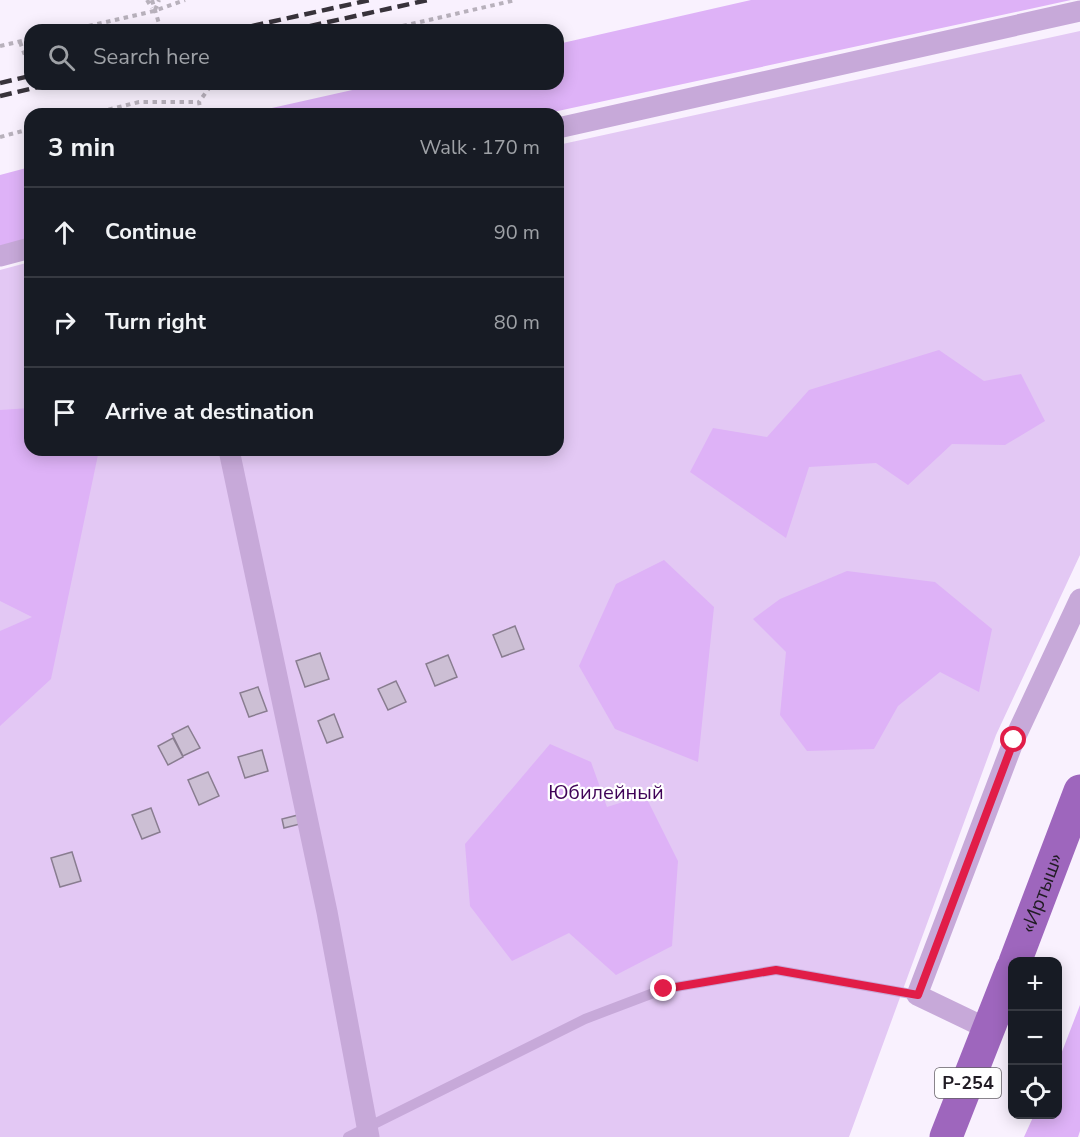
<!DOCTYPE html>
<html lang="en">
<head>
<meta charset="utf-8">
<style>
	:root { --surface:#171b24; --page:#20242c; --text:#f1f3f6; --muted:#9ea1a6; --line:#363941 }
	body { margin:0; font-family:"Nunito Sans",sans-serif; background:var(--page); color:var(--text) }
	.controls { position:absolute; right:18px; bottom:18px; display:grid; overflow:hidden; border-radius:12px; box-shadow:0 3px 15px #0003 }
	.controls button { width:54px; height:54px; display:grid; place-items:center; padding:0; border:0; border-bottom:2px solid var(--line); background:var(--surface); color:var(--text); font:30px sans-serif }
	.stop { position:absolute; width:18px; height:18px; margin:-14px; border:4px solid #e11d48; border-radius:50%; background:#fff }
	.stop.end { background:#e11d48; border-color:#fff; box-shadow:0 2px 6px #0008 }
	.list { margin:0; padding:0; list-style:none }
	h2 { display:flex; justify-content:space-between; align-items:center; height:78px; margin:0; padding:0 24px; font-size:26px }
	h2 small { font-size:20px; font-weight:400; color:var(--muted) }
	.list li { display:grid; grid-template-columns:39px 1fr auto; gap:18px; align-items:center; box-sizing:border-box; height:90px; padding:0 24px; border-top:2px solid var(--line) }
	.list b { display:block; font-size:22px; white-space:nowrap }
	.list em { font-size:20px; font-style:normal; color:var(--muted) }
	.icon { flex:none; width:33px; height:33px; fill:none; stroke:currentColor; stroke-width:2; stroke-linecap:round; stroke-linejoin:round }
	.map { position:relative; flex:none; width:1080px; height:1137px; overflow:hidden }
	.search { position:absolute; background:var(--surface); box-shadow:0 3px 15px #0003; left:24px; top:24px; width:540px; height:66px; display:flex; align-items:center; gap:15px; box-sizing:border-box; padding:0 21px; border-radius:18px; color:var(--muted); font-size:22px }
	.panel { position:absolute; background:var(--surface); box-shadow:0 3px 15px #0003; left:24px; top:108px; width:540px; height:348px; border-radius:18px }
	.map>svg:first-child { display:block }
	.green { fill:#e3c8f4 }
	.forest { fill:#deb2f7 }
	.building { fill:#ccbfd4; stroke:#897d90; stroke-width:1.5 }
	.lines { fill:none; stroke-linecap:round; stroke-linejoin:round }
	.path { stroke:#b8b1bc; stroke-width:4; stroke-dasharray:4.5 4.5; stroke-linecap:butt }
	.lane { stroke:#c7a9d9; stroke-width:10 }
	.street { stroke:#c7a9d9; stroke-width:21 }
	.primary { stroke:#9e66bd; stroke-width:33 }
	.rail { stroke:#38333b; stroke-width:4.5; stroke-dasharray:12 6; stroke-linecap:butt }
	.route { stroke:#e11d48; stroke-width:8 }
	.labels { text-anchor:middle; stroke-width:4.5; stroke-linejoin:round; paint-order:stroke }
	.shield { fill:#fff; stroke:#646066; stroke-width:1.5 }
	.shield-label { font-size:18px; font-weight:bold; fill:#211c24 }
	.park-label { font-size:20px; fill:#400458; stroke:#fff }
	.street-label { font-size:20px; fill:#211c24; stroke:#fff }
</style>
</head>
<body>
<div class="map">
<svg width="1080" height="1137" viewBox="0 0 1080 1137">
	<rect width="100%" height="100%" fill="#f9f1fe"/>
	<!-- green -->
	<path class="green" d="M 1080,31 L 1080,555 L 996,735 L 849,1137 L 0,1137 L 0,270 L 30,262 L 30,450 L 558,450 L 558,145 Z"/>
	<!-- forest -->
	<path class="forest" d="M 751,0 L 1071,0 L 544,114 L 250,113 L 379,84 L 558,84 L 558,44 Z
		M 30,167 L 30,248 L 0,256 L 0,175 Z
		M 939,350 L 984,381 L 1021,374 L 1045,421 L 1005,445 L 952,444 L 908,485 L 876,463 L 809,467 L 786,538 L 690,472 L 713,428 L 767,437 L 809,390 Z
		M 30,408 L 30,450 L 99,450 L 51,679 L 0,726 L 0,631 L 32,617 L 0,601 L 0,410 Z
		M 664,560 L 714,607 L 698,762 L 615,729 L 579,666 L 616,584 Z
		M 847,571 L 935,582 L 992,629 L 979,692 L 940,672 L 898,706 L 874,749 L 807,751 L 780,715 L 786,652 L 753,619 L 780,599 Z
		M 550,744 L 591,762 L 607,807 L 645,795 L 678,861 L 672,946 L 616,975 L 569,933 L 512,961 L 470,906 L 465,844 Z
		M 1080,1005 L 1080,1131 L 1078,1137 L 1024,1137 L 1034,1115 L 1058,1114 L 1058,1062 Z"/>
	<!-- building -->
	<path class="building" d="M 515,626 L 524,649 L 502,657 L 493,635 Z
		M 320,653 L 329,679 L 305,687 L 296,661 Z
		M 448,655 L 457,677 L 435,686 L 426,664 Z
		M 396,681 L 406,702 L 388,710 L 378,689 Z
		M 258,687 L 267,711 L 249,717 L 240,693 Z
		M 334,714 L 343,737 L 327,743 L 318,721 Z
		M 188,726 L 200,748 L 183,756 L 172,734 Z
		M 173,738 L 183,757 L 168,765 L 158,746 Z
		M 262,750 L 268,771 L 245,778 L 238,757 Z
		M 208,772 L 219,796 L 199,805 L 188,780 Z
		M 151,808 L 160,832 L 142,839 L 132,815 Z
		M 298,815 L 300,824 L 284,828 L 282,819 Z
		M 72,852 L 81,881 L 60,887 L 51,858 Z"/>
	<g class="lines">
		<!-- path -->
		<path class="path" d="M 147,0 L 152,8
			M 152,0 L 160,27
			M 155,10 L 159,0
			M 71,30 L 154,11 L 185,0
			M 385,30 L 516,0
			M 20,42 L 26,58
			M 0,46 L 30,39
			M 91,114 L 139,102 L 199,102
			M 201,114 L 199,102 L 212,84
			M 0,137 L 30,129"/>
		<!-- lane -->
		<path class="lane" d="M 348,1137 L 585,1019 L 664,989 L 776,970 L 917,995"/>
		<!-- street -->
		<path class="street" d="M 558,128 L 1080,11
			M 0,256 L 30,248
			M 229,450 L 327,912 L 369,1137
			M 990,1030 L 917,995 L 1014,740 L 1080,599"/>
		<!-- primary -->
		<g class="primary">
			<path id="s1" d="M 1015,962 L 1080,791"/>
			<path d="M 946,1137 L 1012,969"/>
		</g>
		<!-- rail -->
		<path class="rail" d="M 234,30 L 370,0
			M 292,30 L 428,0
			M 0,83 L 30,76
			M 0,96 L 51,84"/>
	</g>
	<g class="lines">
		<!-- route -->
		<path class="route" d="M 664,989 L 776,970 L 918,995 L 1014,740"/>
	</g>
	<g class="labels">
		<!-- shield labels -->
		<rect class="shield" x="935" y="1068" width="66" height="30" rx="4.5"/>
		<g class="shield-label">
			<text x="968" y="1089">Р-254</text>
		</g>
		<!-- park labels -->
		<g class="park-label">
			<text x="606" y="799">Юбилейный</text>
		</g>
		<!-- street labels -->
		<g class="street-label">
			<text dy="7" stroke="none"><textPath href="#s1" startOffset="74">«Иртыш»</textPath></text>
		</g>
	</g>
</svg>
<div class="controls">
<button>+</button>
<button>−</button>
<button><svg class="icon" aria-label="locate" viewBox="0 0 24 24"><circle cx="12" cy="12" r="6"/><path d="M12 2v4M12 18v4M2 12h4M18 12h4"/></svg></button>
</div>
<div class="stop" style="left:1014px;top:740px"></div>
<div class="stop end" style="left:664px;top:989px"></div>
<div class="search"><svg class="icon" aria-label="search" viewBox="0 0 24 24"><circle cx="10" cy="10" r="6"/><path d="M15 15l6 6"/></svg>Search here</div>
<section class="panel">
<h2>3 min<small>Walk · 170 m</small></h2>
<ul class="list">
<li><svg class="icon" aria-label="ahead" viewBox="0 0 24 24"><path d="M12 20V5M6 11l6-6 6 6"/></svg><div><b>Continue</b></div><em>90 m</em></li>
<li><svg class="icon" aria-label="right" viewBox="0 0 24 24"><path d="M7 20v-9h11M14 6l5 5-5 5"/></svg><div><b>Turn right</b></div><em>80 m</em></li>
<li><svg class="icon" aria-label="arrive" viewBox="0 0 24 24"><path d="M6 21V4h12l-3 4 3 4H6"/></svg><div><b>Arrive at destination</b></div></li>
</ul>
</section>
</div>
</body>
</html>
